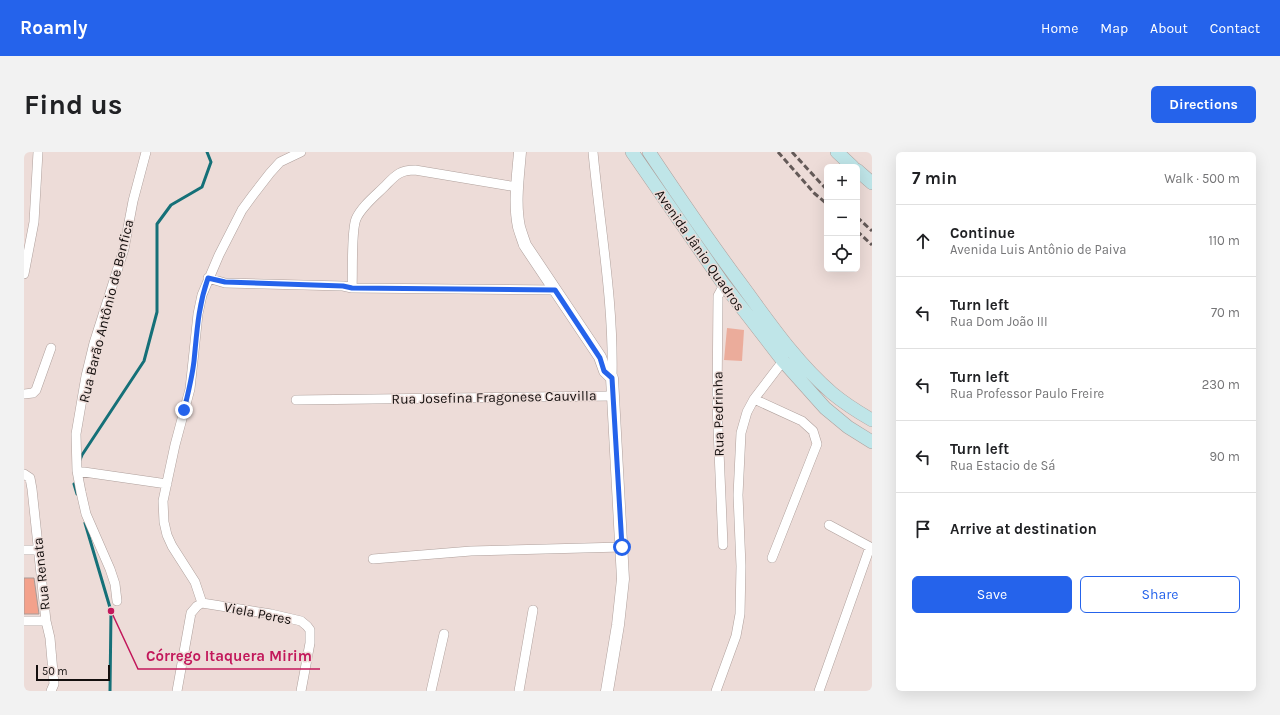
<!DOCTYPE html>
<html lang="en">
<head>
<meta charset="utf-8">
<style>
	:root { --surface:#fff; --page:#f2f2f2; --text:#202124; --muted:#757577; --line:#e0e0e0; --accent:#2563eb }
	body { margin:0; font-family:Karla,sans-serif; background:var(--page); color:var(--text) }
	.controls { position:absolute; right:12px; top:12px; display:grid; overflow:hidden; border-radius:6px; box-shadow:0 4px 16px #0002 }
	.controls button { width:36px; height:36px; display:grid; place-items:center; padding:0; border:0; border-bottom:1px solid var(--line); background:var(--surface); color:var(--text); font:20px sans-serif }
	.scale { position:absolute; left:12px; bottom:10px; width:74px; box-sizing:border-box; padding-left:4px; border:2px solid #140f0e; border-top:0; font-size:11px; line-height:14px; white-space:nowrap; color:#140f0e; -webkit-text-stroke:3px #eddcd8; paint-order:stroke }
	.stop { position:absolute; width:12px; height:12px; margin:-9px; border:3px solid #2563eb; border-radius:50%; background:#fff }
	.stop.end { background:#2563eb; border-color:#fff; box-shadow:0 1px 4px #0008 }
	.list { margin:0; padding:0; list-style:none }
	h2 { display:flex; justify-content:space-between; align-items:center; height:52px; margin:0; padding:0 16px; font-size:17px }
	h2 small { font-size:13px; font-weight:400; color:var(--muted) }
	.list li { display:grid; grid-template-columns:26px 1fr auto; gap:12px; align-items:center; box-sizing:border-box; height:72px; padding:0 16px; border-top:1px solid var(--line) }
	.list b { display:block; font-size:15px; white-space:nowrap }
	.list p { margin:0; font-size:13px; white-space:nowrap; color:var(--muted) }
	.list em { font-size:13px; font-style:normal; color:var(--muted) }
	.actions { display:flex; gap:8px; padding:12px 16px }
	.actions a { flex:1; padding:9px 0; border:1px solid var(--accent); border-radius:6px; text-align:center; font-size:14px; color:var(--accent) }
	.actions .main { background:var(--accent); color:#fff }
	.icon { flex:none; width:22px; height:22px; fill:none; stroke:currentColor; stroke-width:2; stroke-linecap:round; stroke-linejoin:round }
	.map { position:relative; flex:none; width:848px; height:539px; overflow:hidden; border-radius:6px }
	header { display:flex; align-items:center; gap:24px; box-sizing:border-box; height:56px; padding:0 20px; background:var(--accent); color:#fff }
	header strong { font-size:19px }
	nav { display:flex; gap:22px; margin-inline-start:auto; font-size:14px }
	.intro { display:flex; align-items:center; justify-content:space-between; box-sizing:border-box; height:96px; padding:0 24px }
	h1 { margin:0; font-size:28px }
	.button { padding:10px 18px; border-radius:6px; background:var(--accent); color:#fff; font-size:14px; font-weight:700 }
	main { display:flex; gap:24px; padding:0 24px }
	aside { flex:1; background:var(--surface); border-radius:6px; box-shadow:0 4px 16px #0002 }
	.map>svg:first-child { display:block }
	.green { fill:#ebac9b }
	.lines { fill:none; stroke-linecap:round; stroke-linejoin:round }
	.stream { stroke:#157078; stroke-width:3 }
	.building { fill:#f3a18b; stroke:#a99a96 }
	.minor-casing { stroke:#afa09c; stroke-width:10 }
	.tertiary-casing { stroke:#afa09c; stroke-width:13 }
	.secondary-casing { stroke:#afa09c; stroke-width:14 }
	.minor { stroke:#fff; stroke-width:9 }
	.tertiary { stroke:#fff; stroke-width:12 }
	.secondary { stroke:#bfe5e8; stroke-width:13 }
	.rail { stroke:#645a58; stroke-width:3; stroke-dasharray:6 3; stroke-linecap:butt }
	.route { stroke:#2563eb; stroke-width:5 }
	.labels { text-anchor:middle; stroke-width:3; stroke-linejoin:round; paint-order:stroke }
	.street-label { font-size:14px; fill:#140f0e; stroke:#eddcd8 }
	.leader { fill:none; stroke:#c2185b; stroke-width:1.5 }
	.callout-dot { fill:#c2185b; stroke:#eddcd8; stroke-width:1.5 }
	.callout-label { font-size:15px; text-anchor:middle; font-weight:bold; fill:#c2185b; stroke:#eddcd8; stroke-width:3; stroke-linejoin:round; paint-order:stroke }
</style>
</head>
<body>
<header>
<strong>Roamly</strong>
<nav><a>Home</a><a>Map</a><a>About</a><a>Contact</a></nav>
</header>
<div class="intro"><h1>Find us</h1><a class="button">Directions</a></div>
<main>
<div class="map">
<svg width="848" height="539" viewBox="0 0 848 539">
	<rect width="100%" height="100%" fill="#eddcd8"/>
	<!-- green -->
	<path class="green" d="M 703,176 L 720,178 L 718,209 L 700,208 Z"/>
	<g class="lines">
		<!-- stream -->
		<path class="stream" d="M 56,308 L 58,303 L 120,209 L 133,160 L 133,72 L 147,53 L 178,35 L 187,10 L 183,0
			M 50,332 L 53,342
			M 61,371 L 87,459 L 86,539"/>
	</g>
	<!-- building -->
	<path class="building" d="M 0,426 L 10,426 L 15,462 L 0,462 Z"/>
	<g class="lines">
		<!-- minor casing -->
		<g class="minor-casing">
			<path id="minor" d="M 569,0 C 576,75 590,151 588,226
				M 0,122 L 10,70 L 14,0
				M 184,126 L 201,131 L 319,134 L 328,136 L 531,138
				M 328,136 C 329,121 327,79 332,67 C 337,55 351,44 360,35 C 371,24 375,18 391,18 L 493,35
				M 0,242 L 9,241 L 12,238 L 27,196
				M 730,247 L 778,269 L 789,279 L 793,292 L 748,406
				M 272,248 L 588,244
				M 53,319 L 143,332
				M 0,322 L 6,326 L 8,337 L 22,469 L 26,486 L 30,532 L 27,539
				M 805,373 L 848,396
				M 699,393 L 693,252 L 694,144 L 700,133
				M 0,398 L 14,398
				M 349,407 L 447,399 L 598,395
				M 93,449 L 91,432 L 86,417 L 62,362 L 57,340 L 53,319 L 52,282 L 62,224 L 70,191 L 100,97 L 109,49 L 122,0
				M 178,451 L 171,430 L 148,394 L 143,383 L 140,370 L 139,349 L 151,293 L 166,237 L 174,162 L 178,143 L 195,103 L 218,58 L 229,43 L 246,21 L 256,10 L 277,0
				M 178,451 L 247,462 L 277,469 L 283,474 L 286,478 L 286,491 L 277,539
				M 0,469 L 22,469
				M 153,539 L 167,461 L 173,454 L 178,451
				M 407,539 L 420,482
				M 495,539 L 509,458
				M 692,539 L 712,484 L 716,462 L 717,414 L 714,343 L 717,281 L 723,260 L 730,247 L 759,209
				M 795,539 L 846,395"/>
		</g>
		<!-- tertiary casing -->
		<g class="tertiary-casing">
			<path id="tertiary" d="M 496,0 C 494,25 490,51 495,75 C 497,82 499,87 501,93 L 576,205 L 581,219 L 588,226 L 599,427 L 594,473 L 583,539"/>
		</g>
		<!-- secondary casing -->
		<g class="secondary-casing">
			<path id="secondary" d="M 608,0 L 698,130 L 759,209 L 801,256 L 824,275 L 848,290
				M 625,0 C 655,45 685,89 717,132 C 745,170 772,210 808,241 C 820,251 834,260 848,268
				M 813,0 L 829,15
				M 833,18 L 848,31"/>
		</g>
		<!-- minor -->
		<use href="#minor" class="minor"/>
		<!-- tertiary -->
		<use href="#tertiary" class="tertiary"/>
		<!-- secondary -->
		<use href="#secondary" class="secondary"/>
		<!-- rail -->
		<path class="rail" d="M 754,0 L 790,41 L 803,52
			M 768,0 L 803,38
			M 833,65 L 848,79
			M 833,79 L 848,93"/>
	</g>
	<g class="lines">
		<!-- route -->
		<path class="route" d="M 160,258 C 164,242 168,226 170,209 C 173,179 174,155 184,126 L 201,130 L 319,134 L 328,136 L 531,138 L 576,206 L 580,219 L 588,226 L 598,395"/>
	</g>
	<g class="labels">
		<!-- street labels -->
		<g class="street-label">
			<text transform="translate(676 98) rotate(55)" y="5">Avenida Jânio Quadros</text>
			<text transform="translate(82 159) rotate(-76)" y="5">Rua Barão Antônio de Benfica</text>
			<text transform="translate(470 245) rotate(-1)" y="5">Rua Josefina Fragonese Cauvilla</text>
			<text transform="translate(694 262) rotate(-91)" y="5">Rua Pedrinha</text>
			<text transform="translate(17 422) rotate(-96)" y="5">Rua Renata</text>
			<text transform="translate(234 461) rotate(11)" y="5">Viela Peres</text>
		</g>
	</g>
	<!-- callouts -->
	<path class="leader" d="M87 459L114 517H296"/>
	<circle class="callout-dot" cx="87" cy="459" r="4"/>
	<g class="callout-label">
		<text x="205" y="509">Córrego Itaquera Mirim</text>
	</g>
</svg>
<div class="controls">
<button>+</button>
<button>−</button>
<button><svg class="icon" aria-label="locate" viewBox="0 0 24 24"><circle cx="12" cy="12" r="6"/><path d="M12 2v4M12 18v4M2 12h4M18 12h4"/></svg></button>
</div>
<div class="scale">50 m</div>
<div class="stop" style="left:598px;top:395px"></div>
<div class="stop end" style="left:160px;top:258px"></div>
</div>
<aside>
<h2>7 min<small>Walk · 500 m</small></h2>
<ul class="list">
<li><svg class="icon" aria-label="ahead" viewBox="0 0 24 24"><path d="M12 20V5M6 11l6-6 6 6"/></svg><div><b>Continue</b><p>Avenida Luis Antônio de Paiva</p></div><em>110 m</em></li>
<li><svg class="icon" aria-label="left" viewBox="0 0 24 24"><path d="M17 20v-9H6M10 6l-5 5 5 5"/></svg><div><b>Turn left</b><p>Rua Dom João III</p></div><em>70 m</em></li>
<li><svg class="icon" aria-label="left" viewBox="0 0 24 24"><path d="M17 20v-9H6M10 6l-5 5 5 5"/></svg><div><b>Turn left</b><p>Rua Professor Paulo Freire</p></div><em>230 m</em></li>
<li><svg class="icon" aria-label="left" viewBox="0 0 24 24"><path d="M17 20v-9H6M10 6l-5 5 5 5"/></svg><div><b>Turn left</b><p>Rua Estacio de Sá</p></div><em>90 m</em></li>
<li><svg class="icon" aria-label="arrive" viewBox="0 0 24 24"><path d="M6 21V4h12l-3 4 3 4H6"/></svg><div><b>Arrive at destination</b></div></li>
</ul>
<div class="actions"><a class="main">Save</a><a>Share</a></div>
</aside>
</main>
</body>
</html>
